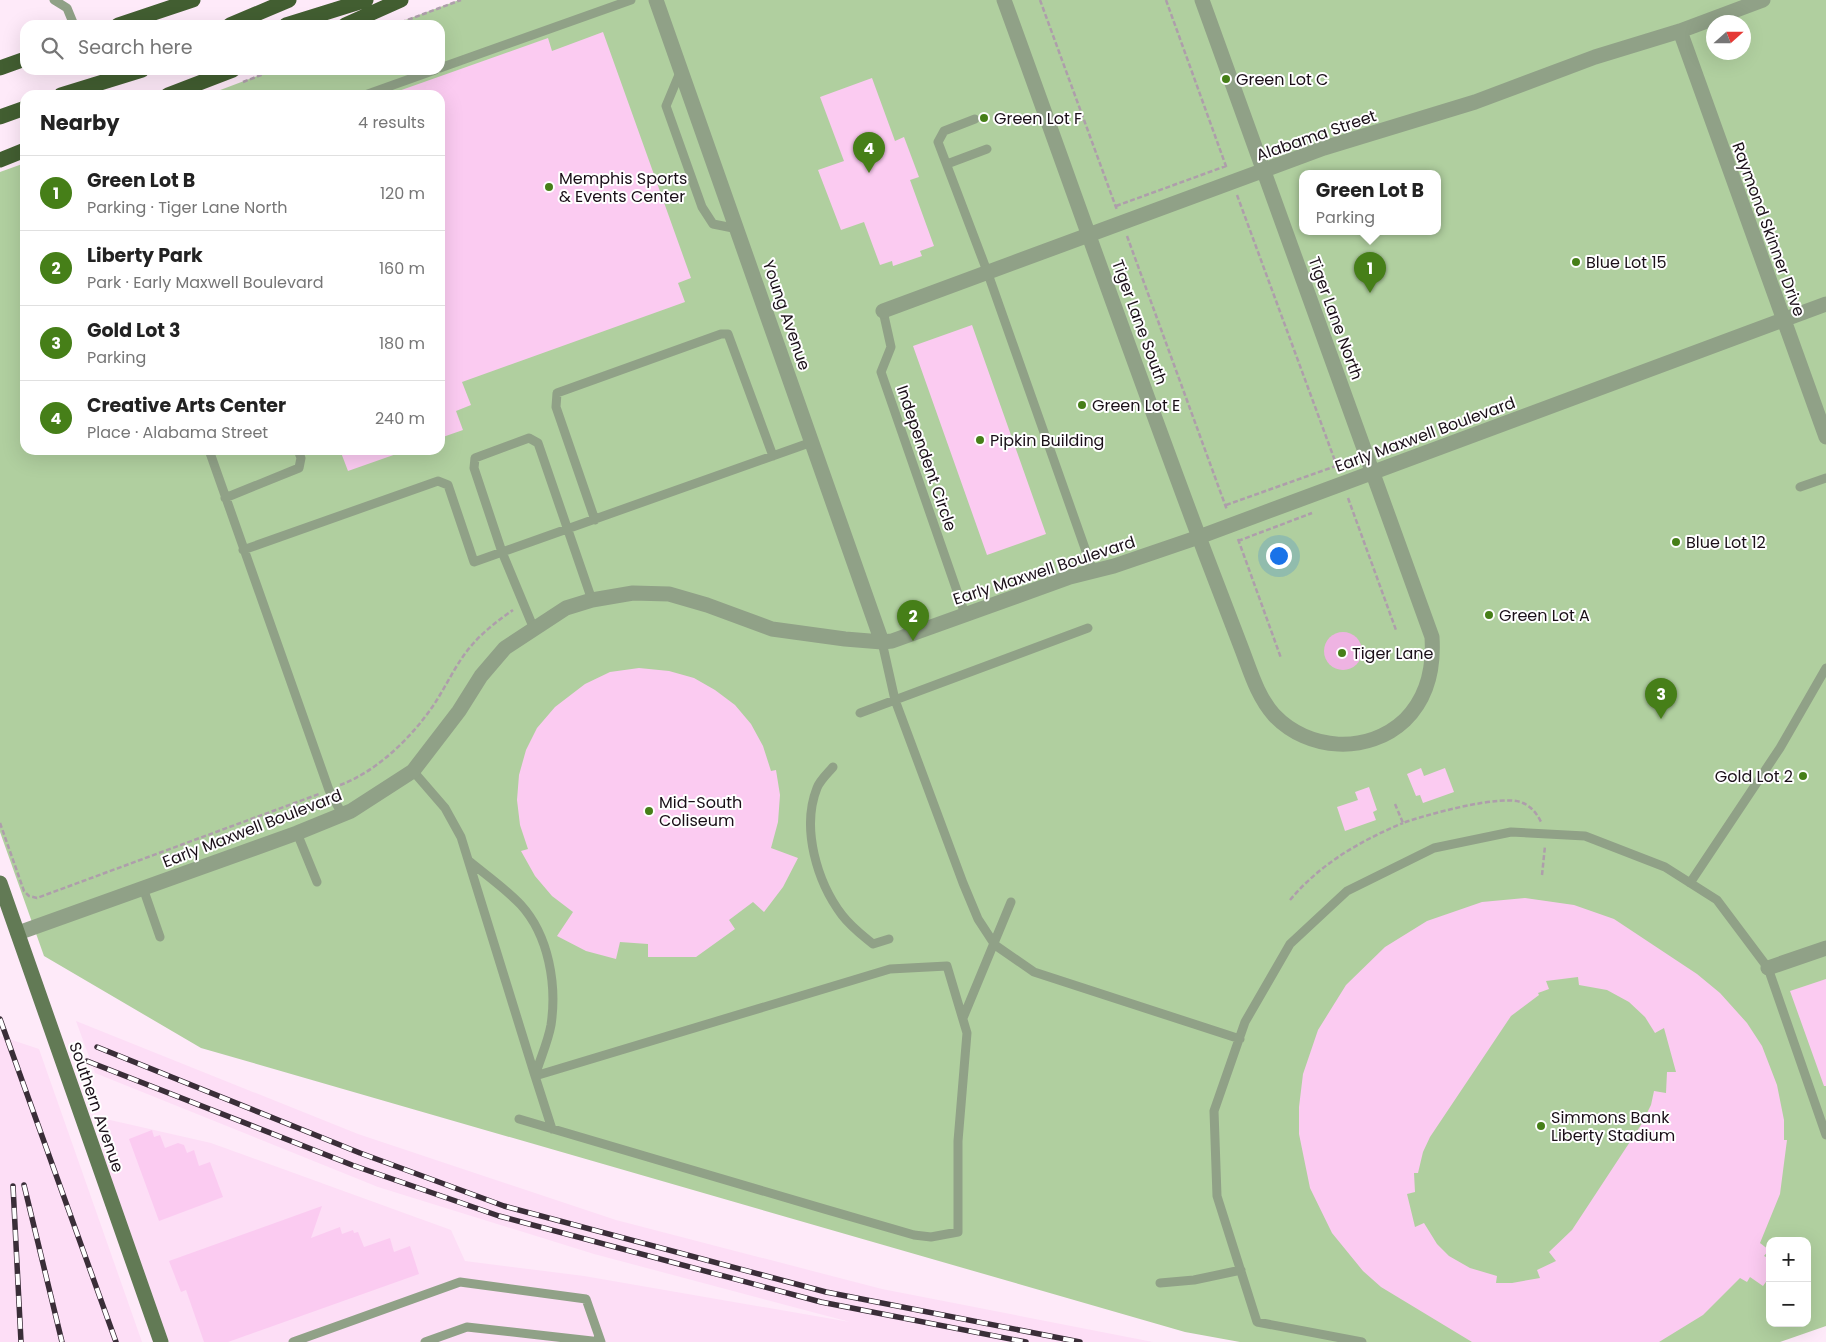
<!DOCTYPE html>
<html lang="en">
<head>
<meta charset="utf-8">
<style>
	:root { --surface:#fff; --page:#f2f2f2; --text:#222; --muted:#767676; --line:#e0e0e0; --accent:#467f18 }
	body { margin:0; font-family:Poppins,sans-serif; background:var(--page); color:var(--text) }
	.controls { position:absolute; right:15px; bottom:15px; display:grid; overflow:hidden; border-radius:10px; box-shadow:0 5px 20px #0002 }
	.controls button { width:45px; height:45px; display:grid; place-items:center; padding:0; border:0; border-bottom:1px solid var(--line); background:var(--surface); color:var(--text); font:25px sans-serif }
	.compass { position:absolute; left:1706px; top:15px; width:45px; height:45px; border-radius:50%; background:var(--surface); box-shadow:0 5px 20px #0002; rotate:69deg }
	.you { position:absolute; left:1278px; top:555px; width:18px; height:18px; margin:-12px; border:4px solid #fff; border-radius:50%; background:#1a73e8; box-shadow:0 0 0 8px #1a73e833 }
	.badge { display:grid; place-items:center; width:32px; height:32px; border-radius:50%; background:var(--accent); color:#fff; font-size:16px; font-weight:700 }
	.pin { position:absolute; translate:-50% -41px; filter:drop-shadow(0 1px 2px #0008) }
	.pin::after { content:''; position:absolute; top:26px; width:18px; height:15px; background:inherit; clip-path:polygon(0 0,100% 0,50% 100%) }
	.popup { position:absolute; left:1299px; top:170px; width:142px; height:65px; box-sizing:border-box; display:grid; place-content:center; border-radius:10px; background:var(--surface); filter:drop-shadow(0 1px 4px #0005); font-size:16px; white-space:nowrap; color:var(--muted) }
	.popup b { font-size:19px; color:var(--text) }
	.popup::after { content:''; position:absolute; left:50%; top:100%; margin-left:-10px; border:10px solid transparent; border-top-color:var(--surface) }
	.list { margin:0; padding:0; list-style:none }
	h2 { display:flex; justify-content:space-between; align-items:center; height:65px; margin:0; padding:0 20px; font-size:21px }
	h2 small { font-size:16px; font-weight:400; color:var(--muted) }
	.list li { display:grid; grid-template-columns:32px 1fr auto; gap:15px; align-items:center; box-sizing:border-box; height:75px; padding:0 20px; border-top:1px solid var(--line) }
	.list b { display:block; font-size:19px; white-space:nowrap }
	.list p { margin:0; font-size:16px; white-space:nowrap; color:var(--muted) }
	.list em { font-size:16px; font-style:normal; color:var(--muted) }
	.icon { flex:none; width:28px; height:28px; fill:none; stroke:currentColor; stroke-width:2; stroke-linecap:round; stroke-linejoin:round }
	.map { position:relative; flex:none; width:1826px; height:1342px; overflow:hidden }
	.search { position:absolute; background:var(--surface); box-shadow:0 5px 20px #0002; left:20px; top:20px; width:425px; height:55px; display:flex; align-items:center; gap:12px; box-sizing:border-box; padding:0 18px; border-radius:15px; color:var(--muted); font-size:19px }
	.panel { position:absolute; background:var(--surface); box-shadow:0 5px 20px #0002; left:20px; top:90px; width:425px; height:365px; border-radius:15px }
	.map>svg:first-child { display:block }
	.built { fill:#fddef6 }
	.green { fill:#b0cf9f; fill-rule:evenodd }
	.water { fill:#eeb3e2 }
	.building { fill:#fbcbf1; fill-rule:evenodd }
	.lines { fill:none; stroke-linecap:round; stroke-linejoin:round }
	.path { stroke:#ae9eab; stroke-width:2.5; stroke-dasharray:5 2.5; stroke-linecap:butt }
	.lane { stroke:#90a187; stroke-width:9 }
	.street { stroke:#90a187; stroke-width:15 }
	.secondary { stroke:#627a55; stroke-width:15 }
	.primary { stroke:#425e31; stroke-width:15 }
	.rail-casing { stroke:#3a2e38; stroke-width:5.5 }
	.rail { stroke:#fff; stroke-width:4; stroke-dasharray:11; stroke-linecap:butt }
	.poi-dot { fill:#467f18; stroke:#fff; stroke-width:2 }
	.labels { text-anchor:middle; stroke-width:4; stroke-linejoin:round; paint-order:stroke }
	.poi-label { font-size:16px; fill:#1a0f18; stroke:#fff; text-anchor:start }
	.street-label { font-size:16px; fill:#1a0f18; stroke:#fff }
</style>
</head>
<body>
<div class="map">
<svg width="1826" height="1342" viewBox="0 0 1826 1342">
	<rect width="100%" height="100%" fill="#feeaf9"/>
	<!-- built -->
	<path class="built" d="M 76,1021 L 358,1134 L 616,1220 L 882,1289 L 1153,1342 L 169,1342 L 104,1157 L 97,1117 L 211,1143 L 451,1230 L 465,1261 L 584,1276 L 850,1322 L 594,1254 L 378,1187 L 95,1073 Z
		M 0,1036 L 39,1049 L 142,1342 L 0,1342 Z"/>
	<!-- green -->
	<path class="green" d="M 459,0 L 1826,0 L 1826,1326 L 1780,1342 L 1240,1342 L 1185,1332 L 201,1048 L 44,956 L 0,832 L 0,172 L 25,163 L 25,450 L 440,450 L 440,95 L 207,95 L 273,70 L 440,70 L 440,25 L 392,25 ZM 1714,22 L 1744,22 L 1744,52 L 1714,52 ZM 1302,174 L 1438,174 L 1438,232 L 1302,232 ZM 1770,1241 L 1807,1241 L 1807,1323 L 1770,1323 Z"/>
	<!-- water -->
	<path class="water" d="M1324 651a19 19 0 1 1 38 0a19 19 0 1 1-38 0Z"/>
	<!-- building -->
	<path class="building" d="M 603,32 L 691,278 L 678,283 L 685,302 L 462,382 L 471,405 L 456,411 L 463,430 L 440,438 L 440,95 L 393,93 L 548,38 L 552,51 Z
		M 872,78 L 895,141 L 904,137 L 919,177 L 910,180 L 934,246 L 920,251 L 922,256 L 893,266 L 892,261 L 880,265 L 864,222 L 841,230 L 818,170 L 844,161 L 820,97 Z
		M 972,325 L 1046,534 L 987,555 L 913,346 Z
		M 340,450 L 402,450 L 402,452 L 348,471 Z
		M 639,668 L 669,671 L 694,678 L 715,690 L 735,705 L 751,724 L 763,746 L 771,771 L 776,770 L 780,795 L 778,822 L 771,848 L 798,858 L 783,887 L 764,912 L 753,902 L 729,920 L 735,929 L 696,957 L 648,957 L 648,944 L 620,942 L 616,959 L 586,951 L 557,936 L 573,912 L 552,896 L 535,876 L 521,851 L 528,849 L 520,825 L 517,800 L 519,775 L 526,750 L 537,728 L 555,707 L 585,684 L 610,672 Z
		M 1421,768 L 1424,776 L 1445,768 L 1454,792 L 1423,803 L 1420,795 L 1416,796 L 1407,774 Z
		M 1369,787 L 1377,810 L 1373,812 L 1376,820 L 1345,831 L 1337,807 L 1358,800 L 1355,792 Z
		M 1525,898 L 1574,905 L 1614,919 L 1697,974 L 1720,993 L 1747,1023 L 1762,1046 L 1777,1085 L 1784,1120 L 1784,1140 L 1787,1140 L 1780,1194 L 1760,1243 L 1769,1250 L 1764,1256 L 1770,1259 L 1770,1276 L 1763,1286 L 1750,1277 L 1747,1282 L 1740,1278 L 1703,1315 L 1659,1342 L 1472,1342 L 1381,1287 L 1363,1271 L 1332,1233 L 1310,1188 L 1299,1134 L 1299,1107 L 1303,1074 L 1318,1030 L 1346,985 L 1385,947 L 1427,921 L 1482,902 ZM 1578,977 L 1579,985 L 1607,990 L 1629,1002 L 1645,1017 L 1655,1033 L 1664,1028 L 1676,1072 L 1667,1072 L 1666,1093 L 1654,1091 L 1651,1105 L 1641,1125 L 1572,1230 L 1549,1252 L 1556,1261 L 1537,1270 L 1540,1278 L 1512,1283 L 1496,1283 L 1497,1276 L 1470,1268 L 1449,1256 L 1437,1244 L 1424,1223 L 1415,1227 L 1407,1194 L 1415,1192 L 1414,1173 L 1418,1173 L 1423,1152 L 1430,1137 L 1511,1016 L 1539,995 L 1538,993 L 1549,989 L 1546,981 Z
		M 1826,979 L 1826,1086 L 1824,1086 L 1790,991 Z
		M 152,1130 L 154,1137 L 160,1135 L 165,1148 L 178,1143 L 184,1145 L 187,1153 L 194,1150 L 199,1166 L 210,1162 L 223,1197 L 159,1221 L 129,1139 Z
		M 322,1206 L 311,1238 L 340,1227 L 342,1234 L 353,1230 L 354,1233 L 358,1232 L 364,1247 L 390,1238 L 394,1252 L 410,1246 L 419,1274 L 228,1342 L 204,1342 L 186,1290 L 181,1292 L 169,1261 Z"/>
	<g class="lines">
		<!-- path -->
		<path class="path" d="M 1040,0 L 1117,210
			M 1166,0 L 1227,169
			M 394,25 L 461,0
			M 243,82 L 274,70
			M 1237,195 L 1338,469
			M 1116,206 L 1226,166
			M 1127,236 L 1227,510
			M 1348,498 L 1396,630
			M 1226,505 L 1336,466
			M 1238,539 L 1281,658
			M 1238,541 L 1312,513
			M 340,785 C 376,772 411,738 433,706 C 445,688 454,668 467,651 C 480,634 496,622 513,610
			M 1395,804 L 1403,823 C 1425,815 1504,793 1523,803 C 1532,807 1537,814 1541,822
			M 0,823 L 24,891 L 29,896 L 37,898 L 319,794
			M 1542,875 L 1545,846
			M 1290,900 C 1320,864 1360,841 1403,823"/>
		<!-- lane -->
		<path class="lane" d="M 54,0 L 67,8 L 74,25
			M 440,68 L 631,0
			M 681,70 L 666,106 L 702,207 L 713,224 L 738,229
			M 365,95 L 435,70
			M 975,119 L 944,131 L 938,142 L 987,271 L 1093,571
			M 947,164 L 987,149
			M 883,311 L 891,347 L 881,372 L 965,614
			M 209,450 L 329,790 L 342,814
			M 1800,487 L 1826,478
			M 225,498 L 299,468 L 301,458 L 298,450
			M 595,520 L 556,407 L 557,393 L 721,334 L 728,334 L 773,456
			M 243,550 L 438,481 L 448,485 L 474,562 L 812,442
			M 534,629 L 502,552 L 474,468 L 475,458 L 529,438 L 538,443 L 592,600
			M 882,642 L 895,700 L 963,883 L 978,919 L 995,945 L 1034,972 L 1240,1039
			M 860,713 L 1088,628
			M 833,767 C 828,773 820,780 817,788 C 801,828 817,882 842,915 C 851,927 862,935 873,944 L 889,939
			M 413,771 L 445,808 L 461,837 L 535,1076
			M 297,833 L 317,882
			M 469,861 C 486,875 506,889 521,905 C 549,936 557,985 551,1025 C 548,1042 540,1059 535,1076
			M 1690,883 L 1780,748 L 1826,668
			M 143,888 L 160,937
			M 963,1018 L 1011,902
			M 519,1119 C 650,1158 782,1197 914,1235 L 931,1237 L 958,1232 L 958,1141 L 967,1033 L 947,966 L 890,969 L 535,1076 L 552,1129
			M 1160,1283 L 1194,1280 L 1241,1270
			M 293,1342 L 460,1282 L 586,1299 L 601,1342
			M 425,1342 L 467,1327 L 601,1342
			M 1362,1342 L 1257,1322 L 1217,1196 L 1214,1111 L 1245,1022 L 1290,944 L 1347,891 L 1434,848 L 1511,832 L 1585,836 L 1665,867 L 1717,900 L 1768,968 L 1826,1135"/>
		<!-- street -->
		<path class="street" d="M 656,0 L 882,642
			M 1004,0 C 1071,184 1136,370 1205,553 C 1217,585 1229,616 1241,647 C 1250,670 1257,696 1274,715 C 1308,751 1368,755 1405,720 C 1428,697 1434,668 1432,637 L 1202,0
			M 1680,31 L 1826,437
			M 883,311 L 1324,148 L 1475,102 L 1595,57 L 1680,31 L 1763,0
			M 18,933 L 297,833 L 351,811 L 413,771 L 459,711 L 481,676 L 505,648 L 566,608 L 592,600 L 633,593 L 669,594 L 707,605 L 772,629 L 845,639 L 882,642 L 892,641 L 1070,577 L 1114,566 L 1199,537 L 1826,304
			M 1768,968 L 1826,948"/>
		<!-- secondary -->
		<path class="secondary" d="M 0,883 L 161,1342"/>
		<!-- primary -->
		<path class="primary" d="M 118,25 L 193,0
			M 230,25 L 289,0
			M 286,25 L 366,0
			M 345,25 L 401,0
			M 0,68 L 25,59
			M 61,95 L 142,70
			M 168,95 L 233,70
			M 0,117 L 25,108
			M 0,160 L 25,150"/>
		<!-- rail casing -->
		<g class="rail-casing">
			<path id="rail" d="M 0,1019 L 116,1342
				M 97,1047 L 360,1153 L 504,1206 L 826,1292 L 1080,1342
				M 87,1061 L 352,1165 L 499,1216 L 821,1302 L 1026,1342
				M 24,1185 L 62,1342
				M 13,1186 L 21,1342"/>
		</g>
		<!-- rail -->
		<use href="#rail" class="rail"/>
	</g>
	<!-- markers -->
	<g class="poi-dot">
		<circle cx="1226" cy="79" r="5"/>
		<circle cx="984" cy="118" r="5"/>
		<circle cx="549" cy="187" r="5"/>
		<circle cx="1576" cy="262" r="5"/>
		<circle cx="1082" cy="405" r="5"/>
		<circle cx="980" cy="440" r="5"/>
		<circle cx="1676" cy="542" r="5"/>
		<circle cx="1489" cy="615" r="5"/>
		<circle cx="1342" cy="653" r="5"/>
		<circle cx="1803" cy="776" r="5"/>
		<circle cx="649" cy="811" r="5"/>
		<circle cx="1541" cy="1126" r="5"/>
	</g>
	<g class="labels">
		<!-- poi labels -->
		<g class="poi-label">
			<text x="1236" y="85">Green Lot C</text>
			<text x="994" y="124">Green Lot F</text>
			<text x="559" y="184">Memphis Sports<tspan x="559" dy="18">&amp; Events Center</tspan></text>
			<text x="1586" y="268">Blue Lot 15</text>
			<text x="1092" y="411">Green Lot E</text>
			<text x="990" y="446">Pipkin Building</text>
			<text x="1686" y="548">Blue Lot 12</text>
			<text x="1499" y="621">Green Lot A</text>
			<text x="1352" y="659">Tiger Lane</text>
			<text x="1793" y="782" text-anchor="end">Gold Lot 2</text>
			<text x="659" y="808">Mid-South<tspan x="659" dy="18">Coliseum</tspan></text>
			<text x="1551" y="1123">Simmons Bank<tspan x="1551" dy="18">Liberty Stadium</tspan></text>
		</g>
		<!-- street labels -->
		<g class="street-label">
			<text transform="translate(1316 135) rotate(-19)" y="6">Alabama Street</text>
			<text transform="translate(1769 229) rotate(70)" y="6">Raymond Skinner Drive</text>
			<text transform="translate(787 315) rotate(71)" y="6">Young Avenue</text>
			<text transform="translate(1336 318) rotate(70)" y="6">Tiger Lane North</text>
			<text transform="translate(1140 322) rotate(70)" y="6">Tiger Lane South</text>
			<text transform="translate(1425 434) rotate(-20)" y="6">Early Maxwell Boulevard</text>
			<text transform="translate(927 458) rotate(71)" y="6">Independent Circle</text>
			<text transform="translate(1044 570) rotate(-18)" y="6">Early Maxwell Boulevard</text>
			<text transform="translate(252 828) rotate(-21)" y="6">Early Maxwell Boulevard</text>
			<text transform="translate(97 1107) rotate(71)" y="6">Southern Avenue</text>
		</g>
	</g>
</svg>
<div class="controls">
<button>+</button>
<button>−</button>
</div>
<svg class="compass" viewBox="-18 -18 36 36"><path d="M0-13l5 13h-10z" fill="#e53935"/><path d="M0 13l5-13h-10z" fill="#767676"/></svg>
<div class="you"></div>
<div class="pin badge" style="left:1370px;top:293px">1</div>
<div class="popup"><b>Green Lot B</b>Parking</div>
<div class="pin badge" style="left:913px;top:641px">2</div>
<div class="pin badge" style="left:1661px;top:719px">3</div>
<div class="pin badge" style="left:869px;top:173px">4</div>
<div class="search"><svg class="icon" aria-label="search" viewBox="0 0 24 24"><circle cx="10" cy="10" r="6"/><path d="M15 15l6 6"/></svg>Search here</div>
<section class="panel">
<h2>Nearby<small>4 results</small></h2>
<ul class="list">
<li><span class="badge">1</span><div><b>Green Lot B</b><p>Parking · Tiger Lane North</p></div><em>120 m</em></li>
<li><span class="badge">2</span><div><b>Liberty Park</b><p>Park · Early Maxwell Boulevard</p></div><em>160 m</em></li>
<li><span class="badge">3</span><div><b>Gold Lot 3</b><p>Parking</p></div><em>180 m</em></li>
<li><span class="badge">4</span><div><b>Creative Arts Center</b><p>Place · Alabama Street</p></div><em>240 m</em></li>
</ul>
</section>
</div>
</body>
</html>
